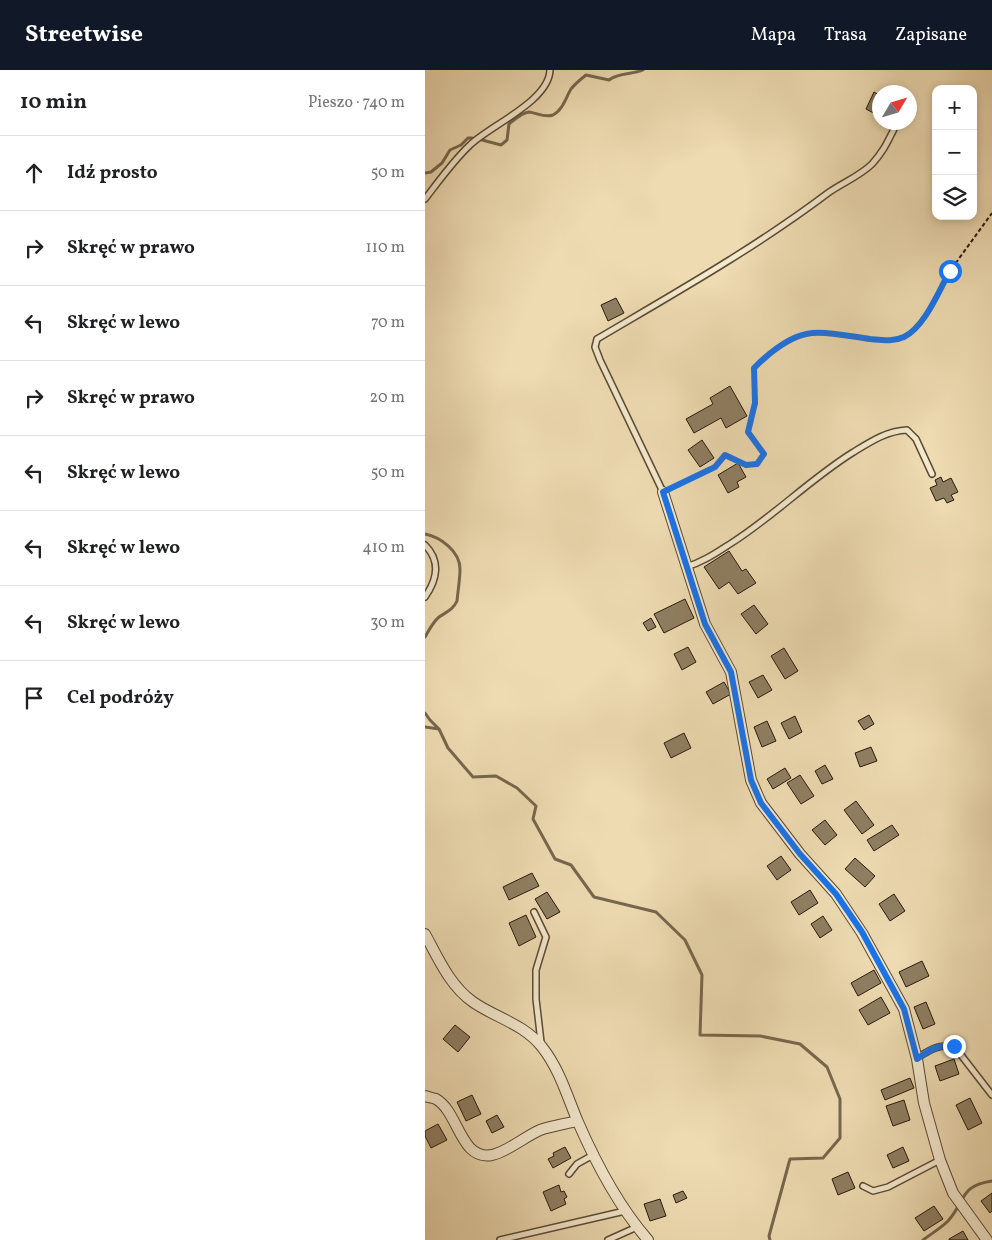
<!DOCTYPE html>
<html lang="pl">
<head>
<meta charset="utf-8">
<style>
	:root { --surface:#fff; --page:#f6f6f6; --text:#202124; --muted:#757577; --line:#e0e0e0; --accent:#111827 }
	body { margin:0; font-family:Vollkorn,serif; background:var(--page); color:var(--text) }
	.controls { position:absolute; right:15px; top:15px; display:grid; overflow:hidden; border-radius:10px; box-shadow:0 2px 8px #0003 }
	.controls button { width:45px; height:45px; display:grid; place-items:center; padding:0; border:0; border-bottom:1px solid var(--line); background:var(--surface); color:var(--text); font:25px sans-serif }
	.compass { position:absolute; left:447px; top:15px; width:45px; height:45px; border-radius:50%; background:var(--surface); box-shadow:0 2px 8px #0003; rotate:52deg }
	.stop { position:absolute; width:15px; height:15px; margin:-11px; border:4px solid #1a73e8; border-radius:50%; background:#fff }
	.stop.end { background:#1a73e8; border-color:#fff; box-shadow:0 1px 5px #0008 }
	.list { margin:0; padding:0; list-style:none }
	h2 { display:flex; justify-content:space-between; align-items:center; height:65px; margin:0; padding:0 20px; font-size:21px }
	h2 small { font-size:16px; font-weight:400; color:var(--muted) }
	.list li { display:grid; grid-template-columns:32px 1fr auto; gap:15px; align-items:center; box-sizing:border-box; height:75px; padding:0 20px; border-top:1px solid var(--line) }
	.list b { display:block; font-size:19px; white-space:nowrap }
	.list em { font-size:16px; font-style:normal; color:var(--muted) }
	.icon { flex:none; width:28px; height:28px; fill:none; stroke:currentColor; stroke-width:2; stroke-linecap:round; stroke-linejoin:round }
	.map { position:relative; flex:none; width:567px; height:1170px; overflow:hidden }
	header { display:flex; align-items:center; gap:30px; box-sizing:border-box; height:70px; padding:0 25px; background:var(--accent); color:#fff }
	header strong { font-size:24px }
	nav { display:flex; gap:28px; margin-inline-start:auto; font-size:18px }
	main { display:flex }
	aside { flex:1; background:var(--surface) }
	.map>svg:first-child { display:block }
	.lines { fill:none; stroke-linecap:round; stroke-linejoin:round }
	.stream { stroke:#77674d; stroke-width:3 }
	.building { fill:#8f7f62; stroke:#291b0b }
	.lane-casing { stroke:#5a4b35; stroke-width:8 }
	.street-casing { stroke:#5a4b35; stroke-width:12 }
	.path { stroke:#291b0b; stroke-width:2; stroke-dasharray:4 2.5; stroke-linecap:butt }
	.lane { stroke:#f4e8cd; stroke-width:5 }
	.street { stroke:#f4e8cd; stroke-width:10 }
	.route { stroke:#1a73e8; stroke-width:6 }
</style>
</head>
<body>
<header>
<strong>Streetwise</strong>
<nav><a>Mapa</a><a>Trasa</a><a>Zapisane</a></nav>
</header>
<main>
<aside>
<h2>10 min<small>Pieszo · 740 m</small></h2>
<ul class="list">
<li><svg class="icon" aria-label="ahead" viewBox="0 0 24 24"><path d="M12 20V5M6 11l6-6 6 6"/></svg><div><b>Idź prosto</b></div><em>50 m</em></li>
<li><svg class="icon" aria-label="right" viewBox="0 0 24 24"><path d="M7 20v-9h11M14 6l5 5-5 5"/></svg><div><b>Skręć w prawo</b></div><em>110 m</em></li>
<li><svg class="icon" aria-label="left" viewBox="0 0 24 24"><path d="M17 20v-9H6M10 6l-5 5 5 5"/></svg><div><b>Skręć w lewo</b></div><em>70 m</em></li>
<li><svg class="icon" aria-label="right" viewBox="0 0 24 24"><path d="M7 20v-9h11M14 6l5 5-5 5"/></svg><div><b>Skręć w prawo</b></div><em>20 m</em></li>
<li><svg class="icon" aria-label="left" viewBox="0 0 24 24"><path d="M17 20v-9H6M10 6l-5 5 5 5"/></svg><div><b>Skręć w lewo</b></div><em>50 m</em></li>
<li><svg class="icon" aria-label="left" viewBox="0 0 24 24"><path d="M17 20v-9H6M10 6l-5 5 5 5"/></svg><div><b>Skręć w lewo</b></div><em>410 m</em></li>
<li><svg class="icon" aria-label="left" viewBox="0 0 24 24"><path d="M17 20v-9H6M10 6l-5 5 5 5"/></svg><div><b>Skręć w lewo</b></div><em>30 m</em></li>
<li><svg class="icon" aria-label="arrive" viewBox="0 0 24 24"><path d="M6 21V4h12l-3 4 3 4H6"/></svg><div><b>Cel podróży</b></div></li>
</ul>
</aside>
<div class="map">
<svg width="567" height="1170" viewBox="0 0 567 1170">
	<rect width="100%" height="100%" fill="#eedbb2"/>
	<filter id="stains"><feTurbulence type="fractalNoise" baseFrequency=".004" numOctaves="4"/><feColorMatrix values="0 0 0 0 .2 0 0 0 0 .09 0 0 0 0 .02 0 0 0 .5 -.17"/></filter>
	<radialGradient id="worn" r=".72"><stop offset=".6" stop-color="#630" stop-opacity="0"/><stop offset="1" stop-color="#630" stop-opacity=".3"/></radialGradient>
	<g class="lines">
		<!-- stream -->
		<path class="stream" d="M 57,70 L 76,75 L 82,70 L 84,54 C 89,50 98,42 104,42 C 112,43 120,48 128,45 C 138,40 141,27 146,19 C 150,14 156,9 161,5 L 184,10 C 194,2 207,5 218,0
			M 0,103 L 6,102 L 17,93 L 25,80 L 36,75 L 43,68 L 47,68
			M 0,464 C 15,467 35,481 35,499 C 35,509 33,520 32,531 C 28,540 21,542 14,547 C 8,552 4,560 0,567
			M 0,643 L 5,650 L 14,659 L 23,678 L 48,707 L 71,706 L 92,718 L 111,736 L 108,749 L 130,789 L 146,795 L 169,827 L 231,842 L 260,870 L 277,905 L 275,965 L 335,966 L 375,974 L 402,997 L 415,1029 L 415,1068 L 398,1088 L 365,1089 L 344,1166 L 345,1170
			M 0,657 L 14,659
			M 498,1170 C 506,1164 516,1158 523,1151 C 541,1131 534,1116 567,1111"/>
	</g>
	<!-- building -->
	<path class="building" d="M 449,22 L 454,25 L 454,46 L 441,39 Z
		M 191,228 L 199,243 L 183,251 L 176,235 Z
		M 305,316 L 322,346 L 301,358 L 296,348 L 269,363 L 261,349 L 288,334 L 285,328 Z
		M 277,370 L 289,388 L 275,397 L 263,380 Z
		M 313,393 L 321,407 L 312,412 L 314,417 L 303,423 L 293,405 Z
		M 516,407 L 518,412 L 526,408 L 533,422 L 526,425 L 529,430 L 522,433 L 519,428 L 511,431 L 505,418 L 512,415 L 510,410 Z
		M 304,481 L 317,501 L 321,499 L 331,513 L 313,524 L 304,512 L 294,519 L 279,497 Z
		M 260,529 L 269,548 L 239,563 L 229,544 Z
		M 329,535 L 343,554 L 331,564 L 316,544 Z
		M 226,548 L 231,557 L 223,561 L 218,553 Z
		M 263,577 L 271,592 L 257,600 L 249,584 Z
		M 359,578 L 373,601 L 360,609 L 346,586 Z
		M 338,605 L 347,620 L 333,628 L 324,612 Z
		M 299,612 L 306,624 L 288,634 L 281,622 Z
		M 444,645 L 449,654 L 439,660 L 433,651 Z
		M 370,646 L 377,662 L 364,669 L 356,653 Z
		M 342,651 L 351,671 L 337,677 L 329,657 Z
		M 259,663 L 266,678 L 246,688 L 239,673 Z
		M 446,677 L 452,691 L 435,697 L 430,683 Z
		M 400,695 L 408,709 L 397,714 L 390,701 Z
		M 360,698 L 366,708 L 348,719 L 342,709 Z
		M 375,705 L 389,726 L 376,734 L 362,713 Z
		M 431,731 L 449,755 L 437,764 L 419,740 Z
		M 400,750 L 412,765 L 400,775 L 387,760 Z
		M 467,755 L 474,765 L 449,781 L 442,770 Z
		M 356,786 L 366,800 L 352,810 L 342,796 Z
		M 430,788 L 450,806 L 440,817 L 420,799 Z
		M 107,803 L 114,816 L 84,830 L 78,817 Z
		M 385,820 L 393,833 L 374,845 L 366,832 Z
		M 122,822 L 135,842 L 122,849 L 110,829 Z
		M 469,824 L 480,841 L 465,851 L 454,834 Z
		M 101,845 L 111,867 L 94,876 L 84,853 Z
		M 398,846 L 407,860 L 395,868 L 386,854 Z
		M 497,891 L 504,906 L 481,917 L 474,902 Z
		M 449,900 L 456,913 L 433,926 L 426,913 Z
		M 456,927 L 465,943 L 443,955 L 434,940 Z
		M 501,932 L 510,954 L 498,959 L 489,937 Z
		M 30,955 L 45,967 L 33,982 L 18,969 Z
		M 529,989 L 534,1004 L 515,1011 L 510,996 Z
		M 485,1008 L 489,1018 L 460,1030 L 456,1020 Z
		M 47,1025 L 56,1044 L 41,1051 L 32,1032 Z
		M 545,1028 L 557,1053 L 543,1060 L 531,1035 Z
		M 479,1030 L 485,1050 L 468,1056 L 461,1036 Z
		M 72,1045 L 79,1057 L 67,1063 L 61,1051 Z
		M 13,1054 L 22,1070 L 6,1078 L 0,1066 L 0,1061 Z
		M 140,1077 L 146,1088 L 128,1098 L 123,1089 L 129,1086 L 128,1083 Z
		M 478,1077 L 484,1091 L 468,1098 L 462,1085 Z
		M 423,1102 L 430,1118 L 413,1125 L 407,1109 Z
		M 134,1115 L 136,1122 L 139,1121 L 142,1127 L 139,1129 L 141,1134 L 126,1141 L 118,1122 Z
		M 258,1121 L 262,1128 L 251,1133 L 248,1125 Z
		M 567,1123 L 567,1141 L 565,1143 L 556,1131 Z
		M 235,1129 L 241,1146 L 225,1151 L 219,1134 Z
		M 509,1136 L 518,1149 L 499,1161 L 490,1148 Z
		M 538,1161 L 543,1170 L 524,1170 L 524,1169 Z"/>
	<g class="lines">
		<!-- lane casing -->
		<g class="lane-casing">
			<path id="lane" d="M 0,129 C 14,111 28,91 45,75 C 66,55 124,31 125,0
				M 238,422 L 175,290 L 170,277 L 172,269 C 250,223 330,178 403,123 C 417,113 435,106 447,94 C 458,82 462,73 469,59
				M 0,475 C 16,491 12,510 0,527
				M 261,497 C 278,492 291,483 305,474 C 348,447 384,410 427,383 C 445,372 461,361 482,360 L 491,369 L 507,404
				M 109,842 L 121,867 L 111,900 L 111,929 L 116,972
				M 492,988 C 506,979 512,975 529,976 L 567,1025
				M 144,1104 L 152,1094 L 168,1085
				M 438,1116 L 448,1121 L 463,1117 L 515,1090
				M 75,1170 L 200,1141
				M 183,1170 L 212,1157"/>
		</g>
		<!-- street casing -->
		<g class="street-casing">
			<path id="street" d="M 238,422 L 280,554 L 306,602 L 326,710 L 336,733 L 375,784 L 411,824 L 437,863 L 479,939 L 492,989 L 499,1033 L 515,1090 L 528,1123 L 562,1170
				M 0,864 C 13,888 25,916 48,932 C 71,948 99,954 117,977 C 135,1000 142,1026 153,1052 C 170,1091 195,1138 223,1170
				M 0,1026 C 3,1027 8,1028 11,1029 C 34,1042 35,1091 67,1085 C 84,1081 99,1067 115,1060 C 127,1056 140,1054 152,1051"/>
		</g>
		<!-- path -->
		<path class="path" d="M 247,418 L 289,397 L 300,385 L 321,395 L 332,394 L 339,384 L 323,363 L 329,333 L 329,298 L 342,285 L 373,266 L 388,263 L 466,271 L 480,267 L 494,254 L 506,237 L 525,201 L 567,143"/>
		<!-- lane -->
		<use href="#lane" class="lane"/>
		<!-- street -->
		<use href="#street" class="street"/>
	</g>
	<g class="lines">
		<!-- route -->
		<path class="route" d="M 525,201 C 514,220 500,257 479,267 C 468,272 457,270 445,269 C 428,267 404,261 387,263 C 366,265 344,283 329,298 L 330,333 L 323,362 L 339,384 L 332,394 L 321,395 L 300,385 L 290,397 L 238,422 L 280,554 L 306,602 L 326,710 L 336,733 L 375,784 L 411,824 L 437,862 L 479,939 L 492,989 C 506,979 512,975 529,976"/>
	</g>
	<rect width="100%" height="100%" filter="url(#stains)"/>
	<rect width="100%" height="100%" fill="url(#worn)"/>
</svg>
<div class="controls">
<button>+</button>
<button>−</button>
<button><svg class="icon" aria-label="layers" viewBox="0 0 24 24"><path d="M12 4l9 5-9 5-9-5zM3 14l9 5 9-5"/></svg></button>
</div>
<svg class="compass" viewBox="-18 -18 36 36"><path d="M0-13l5 13h-10z" fill="#e53935"/><path d="M0 13l5-13h-10z" fill="#757577"/></svg>
<div class="stop" style="left:525px;top:201px"></div>
<div class="stop end" style="left:529px;top:976px"></div>
</div>
</main>
</body>
</html>
